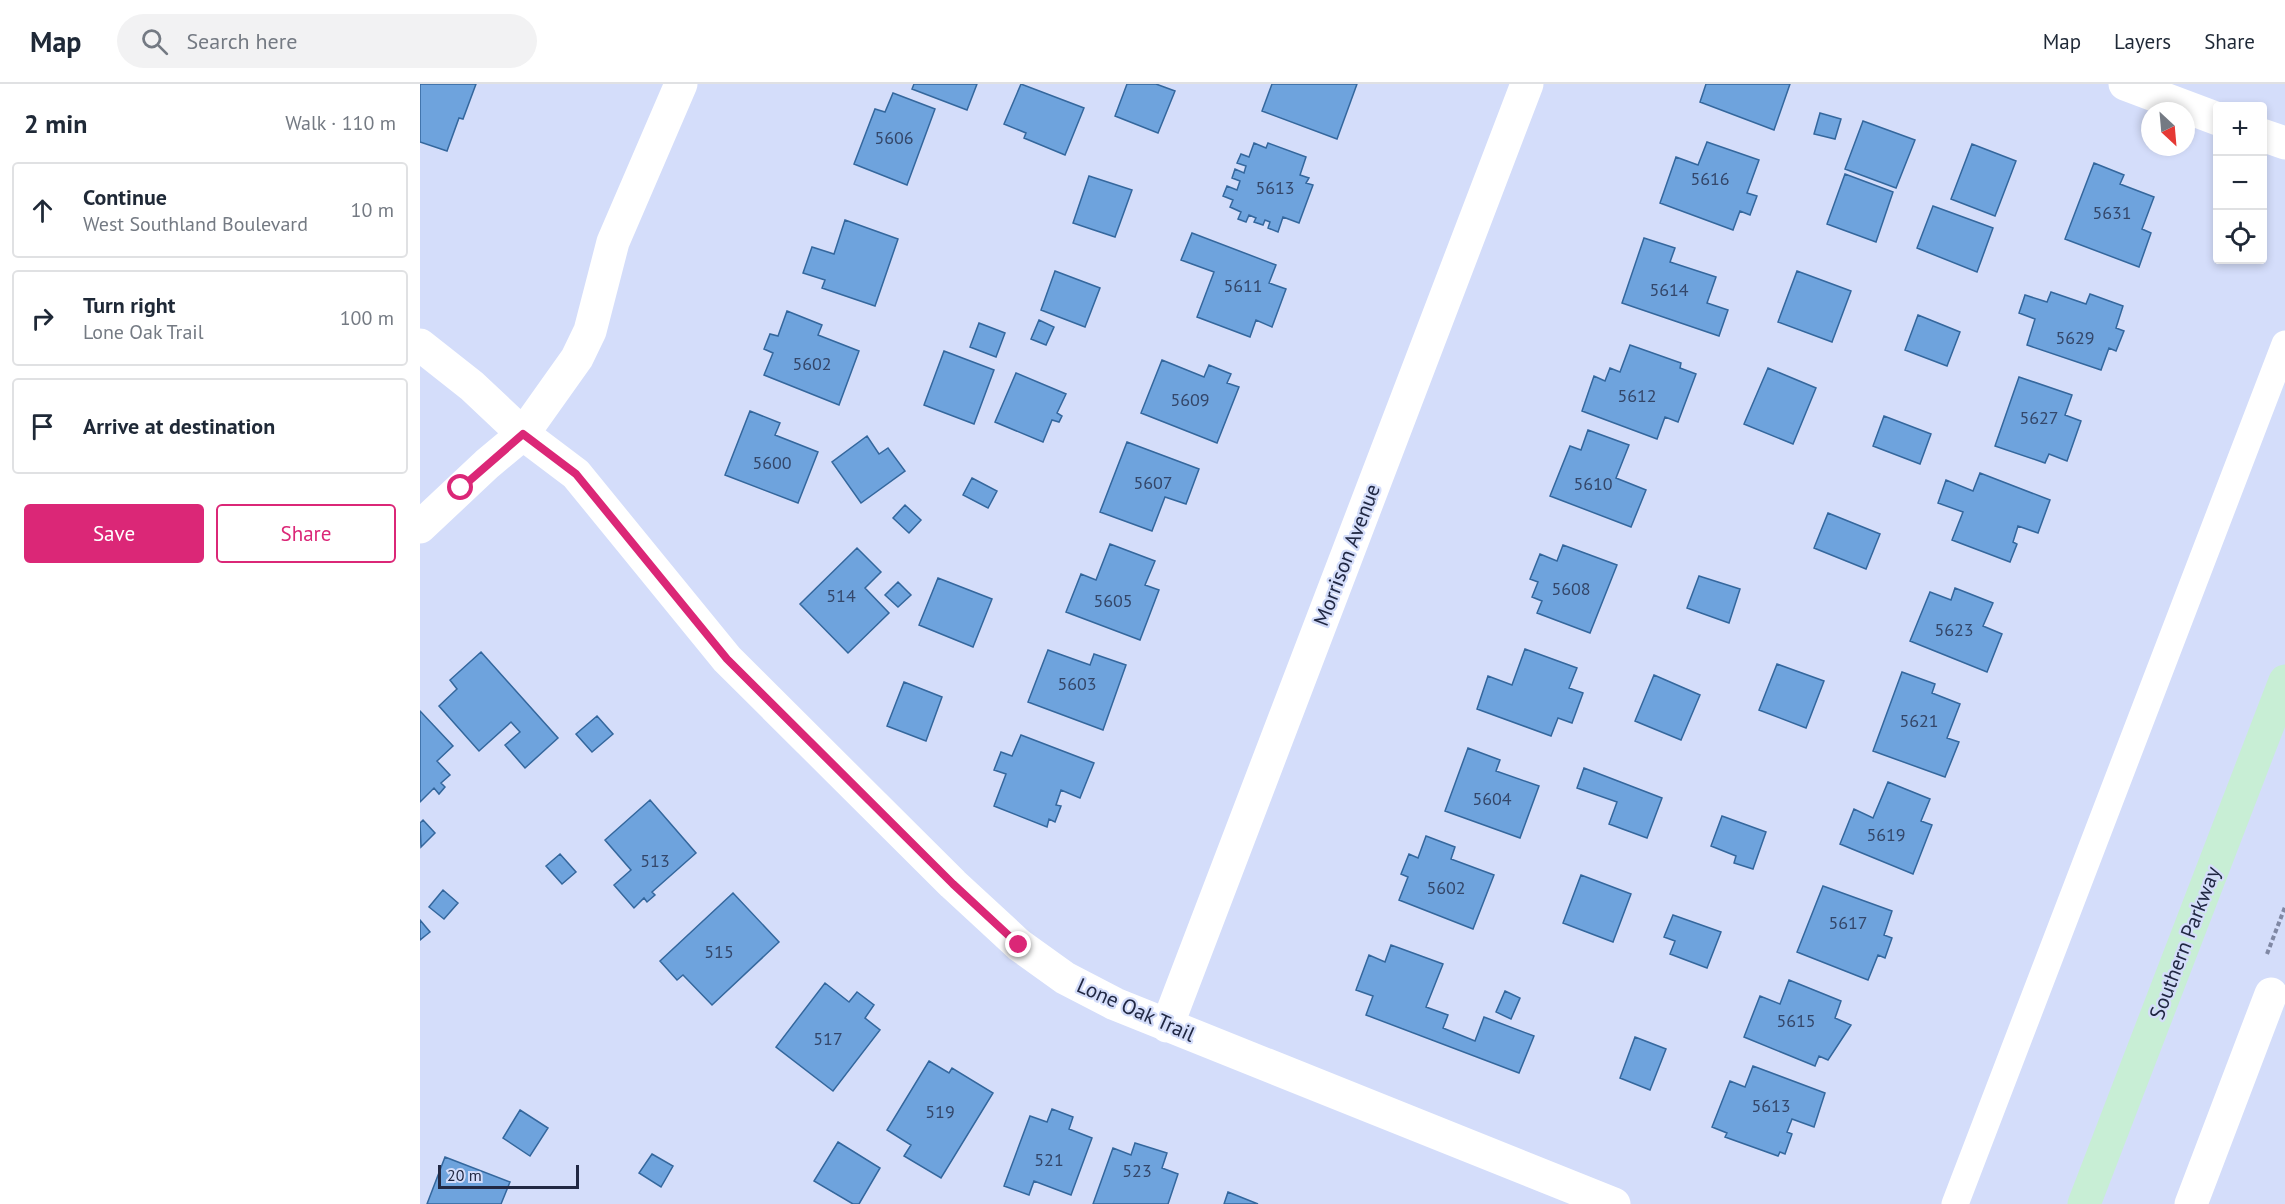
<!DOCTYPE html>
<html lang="en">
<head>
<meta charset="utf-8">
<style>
	:root { --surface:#fff; --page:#f2f2f3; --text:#1f2937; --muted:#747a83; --line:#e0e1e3; --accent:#db2777 }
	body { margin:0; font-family:"PT Sans",sans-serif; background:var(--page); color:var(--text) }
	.controls { position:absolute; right:18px; top:18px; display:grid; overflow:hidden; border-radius:6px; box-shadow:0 3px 9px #0003 }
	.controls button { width:54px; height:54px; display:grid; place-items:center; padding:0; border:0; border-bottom:2px solid var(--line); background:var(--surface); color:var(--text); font:30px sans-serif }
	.compass { position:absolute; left:1721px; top:18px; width:54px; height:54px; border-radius:50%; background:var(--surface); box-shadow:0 3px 9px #0003; rotate:154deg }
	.scale { position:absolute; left:18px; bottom:15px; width:141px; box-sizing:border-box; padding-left:6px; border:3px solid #212843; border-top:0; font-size:16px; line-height:21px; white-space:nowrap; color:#212843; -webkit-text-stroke:4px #d4ddfa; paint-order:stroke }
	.stop { position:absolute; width:18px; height:18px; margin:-14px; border:4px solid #db2777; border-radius:50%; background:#fff }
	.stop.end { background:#db2777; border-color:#fff; box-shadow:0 2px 6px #0008 }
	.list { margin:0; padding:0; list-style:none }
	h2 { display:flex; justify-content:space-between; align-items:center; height:78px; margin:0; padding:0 24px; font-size:26px }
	h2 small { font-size:20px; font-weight:400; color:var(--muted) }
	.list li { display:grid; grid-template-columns:39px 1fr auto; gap:18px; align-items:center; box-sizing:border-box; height:96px; margin:0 12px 12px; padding:0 12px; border:2px solid var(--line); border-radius:6px }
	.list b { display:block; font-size:22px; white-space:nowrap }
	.list p { margin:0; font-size:20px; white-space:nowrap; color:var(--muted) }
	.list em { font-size:20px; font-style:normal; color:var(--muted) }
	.actions { display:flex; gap:12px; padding:18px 24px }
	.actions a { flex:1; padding:14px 0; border:2px solid var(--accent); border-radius:6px; text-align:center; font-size:21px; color:var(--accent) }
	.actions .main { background:var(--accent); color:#fff }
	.icon { flex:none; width:33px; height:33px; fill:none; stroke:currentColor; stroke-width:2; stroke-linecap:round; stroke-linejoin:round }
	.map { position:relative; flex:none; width:1865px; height:1120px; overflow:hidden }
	header { display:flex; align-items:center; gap:36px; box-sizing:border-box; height:84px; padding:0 30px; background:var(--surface); border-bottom:2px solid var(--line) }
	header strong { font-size:28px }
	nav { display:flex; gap:33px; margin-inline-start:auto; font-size:21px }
	.search { width:420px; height:54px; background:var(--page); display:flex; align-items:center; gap:15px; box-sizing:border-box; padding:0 21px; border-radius:33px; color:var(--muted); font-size:22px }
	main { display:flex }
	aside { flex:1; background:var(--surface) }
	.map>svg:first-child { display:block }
	.building { fill:#6ea3dd; stroke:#34679d; stroke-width:1.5 }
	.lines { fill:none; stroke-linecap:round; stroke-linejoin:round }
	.path { stroke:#8088a4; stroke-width:4; stroke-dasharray:4.5 3; stroke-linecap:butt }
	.lane { stroke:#fff; stroke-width:27 }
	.street { stroke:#fff; stroke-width:33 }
	.secondary { stroke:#c8eed5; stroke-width:33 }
	.route { stroke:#db2777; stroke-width:8 }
	.labels { text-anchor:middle; stroke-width:4.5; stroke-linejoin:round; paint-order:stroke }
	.number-label { font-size:18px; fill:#34476a }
	.street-label { font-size:21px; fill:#212843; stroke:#d4ddfa }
</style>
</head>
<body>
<header>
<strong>Map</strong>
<div class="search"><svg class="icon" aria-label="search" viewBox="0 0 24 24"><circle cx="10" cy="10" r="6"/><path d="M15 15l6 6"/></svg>Search here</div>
<nav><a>Map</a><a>Layers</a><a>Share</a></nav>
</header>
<main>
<aside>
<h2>2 min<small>Walk · 110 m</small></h2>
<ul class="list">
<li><svg class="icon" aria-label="ahead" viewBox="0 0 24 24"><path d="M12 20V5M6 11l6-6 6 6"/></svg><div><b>Continue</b><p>West Southland Boulevard</p></div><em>10 m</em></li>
<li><svg class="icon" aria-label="right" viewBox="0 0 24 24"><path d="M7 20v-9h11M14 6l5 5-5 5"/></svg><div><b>Turn right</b><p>Lone Oak Trail</p></div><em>100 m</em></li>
<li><svg class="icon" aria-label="arrive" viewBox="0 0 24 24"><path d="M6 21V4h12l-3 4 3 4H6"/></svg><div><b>Arrive at destination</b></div></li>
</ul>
<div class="actions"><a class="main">Save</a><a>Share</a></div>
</aside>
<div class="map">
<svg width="1865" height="1120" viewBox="0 0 1865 1120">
	<rect width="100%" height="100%" fill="#d4ddfa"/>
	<!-- building -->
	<path class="building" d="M 0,0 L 56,0 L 43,35 L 39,34 L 27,67 L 0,58 Z
		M 494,0 L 557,0 L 547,26 L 492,5 Z
		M 601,0 L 664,24 L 645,71 L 604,54 L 606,49 L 584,40 Z
		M 707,0 L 736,0 L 755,7 L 738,49 L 695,32 Z
		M 852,0 L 937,0 L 917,55 L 842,27 Z
		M 1286,0 L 1370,0 L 1354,46 L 1280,18 Z
		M 473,9 L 515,25 L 487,101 L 434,80 L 455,25 L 465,28 Z
		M 1400,29 L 1421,35 L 1415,55 L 1394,50 Z
		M 1443,37 L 1495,56 L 1476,104 L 1425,85 Z
		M 1287,58 L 1339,76 L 1327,109 L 1337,112 L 1330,131 L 1320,127 L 1313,146 L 1240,119 L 1256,73 L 1278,81 Z
		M 834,59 L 846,64 L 848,59 L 886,73 L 880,91 L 889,94 L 886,99 L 893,101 L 879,139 L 863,133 L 858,148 L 848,144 L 850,138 L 845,136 L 843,141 L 834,138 L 836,134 L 829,131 L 826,138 L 818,135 L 821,128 L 810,123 L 813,116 L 803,112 L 807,102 L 817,106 L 820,97 L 812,94 L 815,85 L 824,89 L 826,82 L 817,79 L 821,70 L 829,73 Z
		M 1552,60 L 1596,77 L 1575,132 L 1531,115 Z
		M 1674,79 L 1704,91 L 1700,100 L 1734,113 L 1722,145 L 1731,149 L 1719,183 L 1645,155 Z
		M 1425,90 L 1473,108 L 1456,158 L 1407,140 Z
		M 669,92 L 712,106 L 695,153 L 653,139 Z
		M 1513,122 L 1573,144 L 1557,188 L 1497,164 Z
		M 425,136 L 478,155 L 455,222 L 402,204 L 405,196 L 383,189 L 392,163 L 414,170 Z
		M 772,149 L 856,181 L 849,199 L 866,205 L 852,243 L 836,236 L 830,253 L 777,233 L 794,188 L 761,176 Z
		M 1224,154 L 1255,164 L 1250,178 L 1296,193 L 1287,219 L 1308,226 L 1299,252 L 1202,219 Z
		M 635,187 L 680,204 L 665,243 L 621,226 Z
		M 1377,187 L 1431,207 L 1412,258 L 1358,238 Z
		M 1631,208 L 1666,220 L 1670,210 L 1703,222 L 1696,244 L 1704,247 L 1696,267 L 1689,264 L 1681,286 L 1607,261 L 1615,235 L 1599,229 L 1605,211 L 1627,218 Z
		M 367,227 L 402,241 L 398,251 L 439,267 L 419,321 L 344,291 L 353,269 L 344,265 L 350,250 L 358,252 Z
		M 1498,231 L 1540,248 L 1527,282 L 1485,266 Z
		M 619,236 L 634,243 L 626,261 L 611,255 Z
		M 559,239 L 585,249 L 576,273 L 550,263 Z
		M 1210,261 L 1261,279 L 1260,284 L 1276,290 L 1258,338 L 1245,333 L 1237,355 L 1162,327 L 1174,292 L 1185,297 L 1190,284 L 1200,288 Z
		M 524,267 L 574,286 L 554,340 L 504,321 Z
		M 742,276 L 784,293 L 789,281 L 811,290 L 807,299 L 819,303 L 797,359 L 721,329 Z
		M 1348,284 L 1396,304 L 1373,360 L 1324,340 Z
		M 596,289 L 646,310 L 637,329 L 642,332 L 639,338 L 632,336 L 623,358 L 575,338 Z
		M 1599,293 L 1652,311 L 1645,331 L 1661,337 L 1647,377 L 1629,370 L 1625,379 L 1575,362 Z
		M 330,327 L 360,339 L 355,351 L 398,368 L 378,419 L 305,391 Z
		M 1464,332 L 1511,350 L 1500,380 L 1453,362 Z
		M 1168,346 L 1209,361 L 1196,394 L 1226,406 L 1211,443 L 1130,412 L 1150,362 L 1161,366 Z
		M 447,352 L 459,370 L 468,364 L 485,387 L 441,419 L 412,378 Z
		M 707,358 L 779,385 L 766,420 L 745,413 L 732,447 L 680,428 Z
		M 1560,389 L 1630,416 L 1618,449 L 1598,442 L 1593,458 L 1597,460 L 1590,478 L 1532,456 L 1543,428 L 1518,419 L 1526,396 L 1553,407 Z
		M 552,394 L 577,407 L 568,424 L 543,411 Z
		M 485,421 L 501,436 L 489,449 L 473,434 Z
		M 1408,429 L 1460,450 L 1446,485 L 1394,464 Z
		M 690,460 L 735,477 L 725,501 L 739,506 L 720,556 L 646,528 L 661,490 L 676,496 Z
		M 1143,461 L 1197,481 L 1170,549 L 1117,529 L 1122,517 L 1112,513 L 1118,498 L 1110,495 L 1120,470 L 1137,477 Z
		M 437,464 L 461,488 L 445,504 L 469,529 L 428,569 L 380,520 Z
		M 1279,492 L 1320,505 L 1309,539 L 1267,524 Z
		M 518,494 L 572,515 L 553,563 L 499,541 Z
		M 478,498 L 491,511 L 478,523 L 465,511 Z
		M 1535,504 L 1573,519 L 1563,542 L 1582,550 L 1567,588 L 1490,557 L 1510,508 L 1531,516 Z
		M 1105,565 L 1157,584 L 1149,604 L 1163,609 L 1152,639 L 1138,634 L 1131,652 L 1057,625 L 1068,592 L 1092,601 Z
		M 628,566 L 670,581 L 674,570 L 706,581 L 683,646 L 608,618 Z
		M 61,568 L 138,654 L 105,684 L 85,661 L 100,648 L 91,638 L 59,667 L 19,622 L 37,605 L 30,596 Z
		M 1357,580 L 1404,597 L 1386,644 L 1339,626 Z
		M 1482,588 L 1515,600 L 1512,609 L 1540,620 L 1527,654 L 1539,658 L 1525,693 L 1453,667 Z
		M 1234,591 L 1280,611 L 1261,656 L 1215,637 Z
		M 484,598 L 522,613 L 506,657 L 467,642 Z
		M 0,627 L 33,662 L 17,677 L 30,691 L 21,699 L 25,703 L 19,710 L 14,704 L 0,718 Z
		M 177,632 L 193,650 L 172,668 L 156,650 Z
		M 601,651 L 674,679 L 660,714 L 641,706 L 636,721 L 641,722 L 635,738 L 629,735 L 627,743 L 574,722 L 586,690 L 574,686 L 581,668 L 592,672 Z
		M 1048,664 L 1080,676 L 1076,687 L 1119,702 L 1100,754 L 1025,727 Z
		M 1164,684 L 1242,714 L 1227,754 L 1189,740 L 1197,718 L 1157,704 Z
		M 1468,698 L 1510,715 L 1501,737 L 1512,741 L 1493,790 L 1420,760 L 1434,725 L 1453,734 Z
		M 230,716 L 276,769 L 232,808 L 235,811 L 227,818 L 224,814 L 214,824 L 194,801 L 211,786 L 185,756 Z
		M 1302,732 L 1346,748 L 1333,785 L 1314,779 L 1316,772 L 1291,762 Z
		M 3,736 L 15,749 L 1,763 L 0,739 Z
		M 1006,752 L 1035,763 L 1031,775 L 1074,791 L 1053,845 L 979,816 L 988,793 L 981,790 L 989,770 L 998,774 Z
		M 140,770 L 156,788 L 142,800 L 126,782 Z
		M 1161,791 L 1211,810 L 1193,858 L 1143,839 Z
		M 1403,802 L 1472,827 L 1464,851 L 1472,854 L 1465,874 L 1458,871 L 1448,896 L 1377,868 Z
		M 23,806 L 38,819 L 24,835 L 9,823 Z
		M 313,809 L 359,858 L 292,921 L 263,891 L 257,896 L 240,877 Z
		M 1253,831 L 1301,848 L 1287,884 L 1250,870 L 1255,857 L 1244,853 Z
		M 0,836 L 10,848 L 0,856 Z
		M 971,861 L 1023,880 L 1006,923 L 1028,931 L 1023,944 L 1055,957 L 1064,933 L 1114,952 L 1099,989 L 946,931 L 953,912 L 936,906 L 949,871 L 965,878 Z
		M 1369,896 L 1421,917 L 1415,934 L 1431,941 L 1408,976 L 1399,972 L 1395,982 L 1324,953 L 1340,912 L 1360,920 Z
		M 405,899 L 429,918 L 437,908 L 454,921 L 445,934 L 460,946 L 413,1007 L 356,963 Z
		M 1085,907 L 1100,914 L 1091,935 L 1076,928 Z
		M 1215,953 L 1246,965 L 1230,1006 L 1200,994 Z
		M 509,977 L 529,989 L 532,984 L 573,1009 L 521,1094 L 484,1072 L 491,1061 L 467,1046 Z
		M 1333,982 L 1405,1009 L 1394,1043 L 1372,1035 L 1367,1048 L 1372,1050 L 1365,1070 L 1360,1068 L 1358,1072 L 1305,1053 L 1307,1049 L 1292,1043 L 1310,997 L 1325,1003 Z
		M 632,1025 L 653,1033 L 649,1045 L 672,1054 L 651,1111 L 614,1097 L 609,1111 L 584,1102 L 610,1032 L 627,1038 Z
		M 100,1026 L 128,1044 L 110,1072 L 83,1054 Z
		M 418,1058 L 460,1084 L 439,1120 L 433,1120 L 394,1097 Z
		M 715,1059 L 747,1069 L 742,1084 L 758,1090 L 748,1120 L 673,1120 L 693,1064 L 711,1071 Z
		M 232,1070 L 253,1082 L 241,1103 L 219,1089 Z
		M 25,1073 L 90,1098 L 81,1120 L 7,1120 Z
		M 808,1108 L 838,1120 L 804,1120 Z"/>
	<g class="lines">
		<!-- path -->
		<path class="path" d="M 1847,870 L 1865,823"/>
		<!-- lane -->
		<path class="lane" d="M 1535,1120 L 1865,260"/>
		<!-- street -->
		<path class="street" d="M 1705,0 L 1798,35
			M 1842,51 L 1865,59
			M 0,261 L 52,302 L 103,350 L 156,390 L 307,575 L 533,800 L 599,861 L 645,894 L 695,920 L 1194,1120
			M 0,443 L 67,380 L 103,350 L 157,274 L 170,247 L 193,158 L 261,0
			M 747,942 L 1107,0
			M 1771,1120 L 1851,910"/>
		<!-- secondary -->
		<path class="secondary" d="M 1664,1120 L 1865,597"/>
	</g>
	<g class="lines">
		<!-- route -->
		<path class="route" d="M 41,404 L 103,350 L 156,390 L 307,575 L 533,800 L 599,861"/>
	</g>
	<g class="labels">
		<!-- number labels -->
		<g class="number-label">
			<text x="474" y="60">5606</text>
			<text x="1290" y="101">5616</text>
			<text x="855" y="110">5613</text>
			<text x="1692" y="135">5631</text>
			<text x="823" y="208">5611</text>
			<text x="1249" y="212">5614</text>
			<text x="1655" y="260">5629</text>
			<text x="392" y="286">5602</text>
			<text x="1217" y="318">5612</text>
			<text x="770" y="322">5609</text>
			<text x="1619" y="340">5627</text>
			<text x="352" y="385">5600</text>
			<text x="733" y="405">5607</text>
			<text x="1173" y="406">5610</text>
			<text x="1151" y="511">5608</text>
			<text x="421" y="518">514</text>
			<text x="693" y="523">5605</text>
			<text x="1534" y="552">5623</text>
			<text x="657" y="606">5603</text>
			<text x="1499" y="643">5621</text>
			<text x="1072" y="721">5604</text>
			<text x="1466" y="757">5619</text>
			<text x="235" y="783">513</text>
			<text x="1026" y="810">5602</text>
			<text x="1428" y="845">5617</text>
			<text x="299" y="874">515</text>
			<text x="1376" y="943">5615</text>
			<text x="408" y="961">517</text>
			<text x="1351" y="1028">5613</text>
			<text x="520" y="1034">519</text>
			<text x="629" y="1082">521</text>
			<text x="717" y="1093">523</text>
		</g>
		<!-- street labels -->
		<g class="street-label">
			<text transform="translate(927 471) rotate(-69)" y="7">Morrison Avenue</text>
			<text transform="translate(1765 859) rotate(-69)" y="7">Southern Parkway</text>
			<text transform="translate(716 926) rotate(24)" y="7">Lone Oak Trail</text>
		</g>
	</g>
</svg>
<div class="controls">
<button>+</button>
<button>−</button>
<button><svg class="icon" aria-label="locate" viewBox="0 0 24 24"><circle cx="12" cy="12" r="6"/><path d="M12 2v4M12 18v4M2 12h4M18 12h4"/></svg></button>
</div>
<svg class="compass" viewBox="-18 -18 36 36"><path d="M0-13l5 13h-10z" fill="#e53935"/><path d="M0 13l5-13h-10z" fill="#747a83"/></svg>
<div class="scale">20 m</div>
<div class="stop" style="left:41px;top:404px"></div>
<div class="stop end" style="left:599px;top:861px"></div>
</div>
</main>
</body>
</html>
